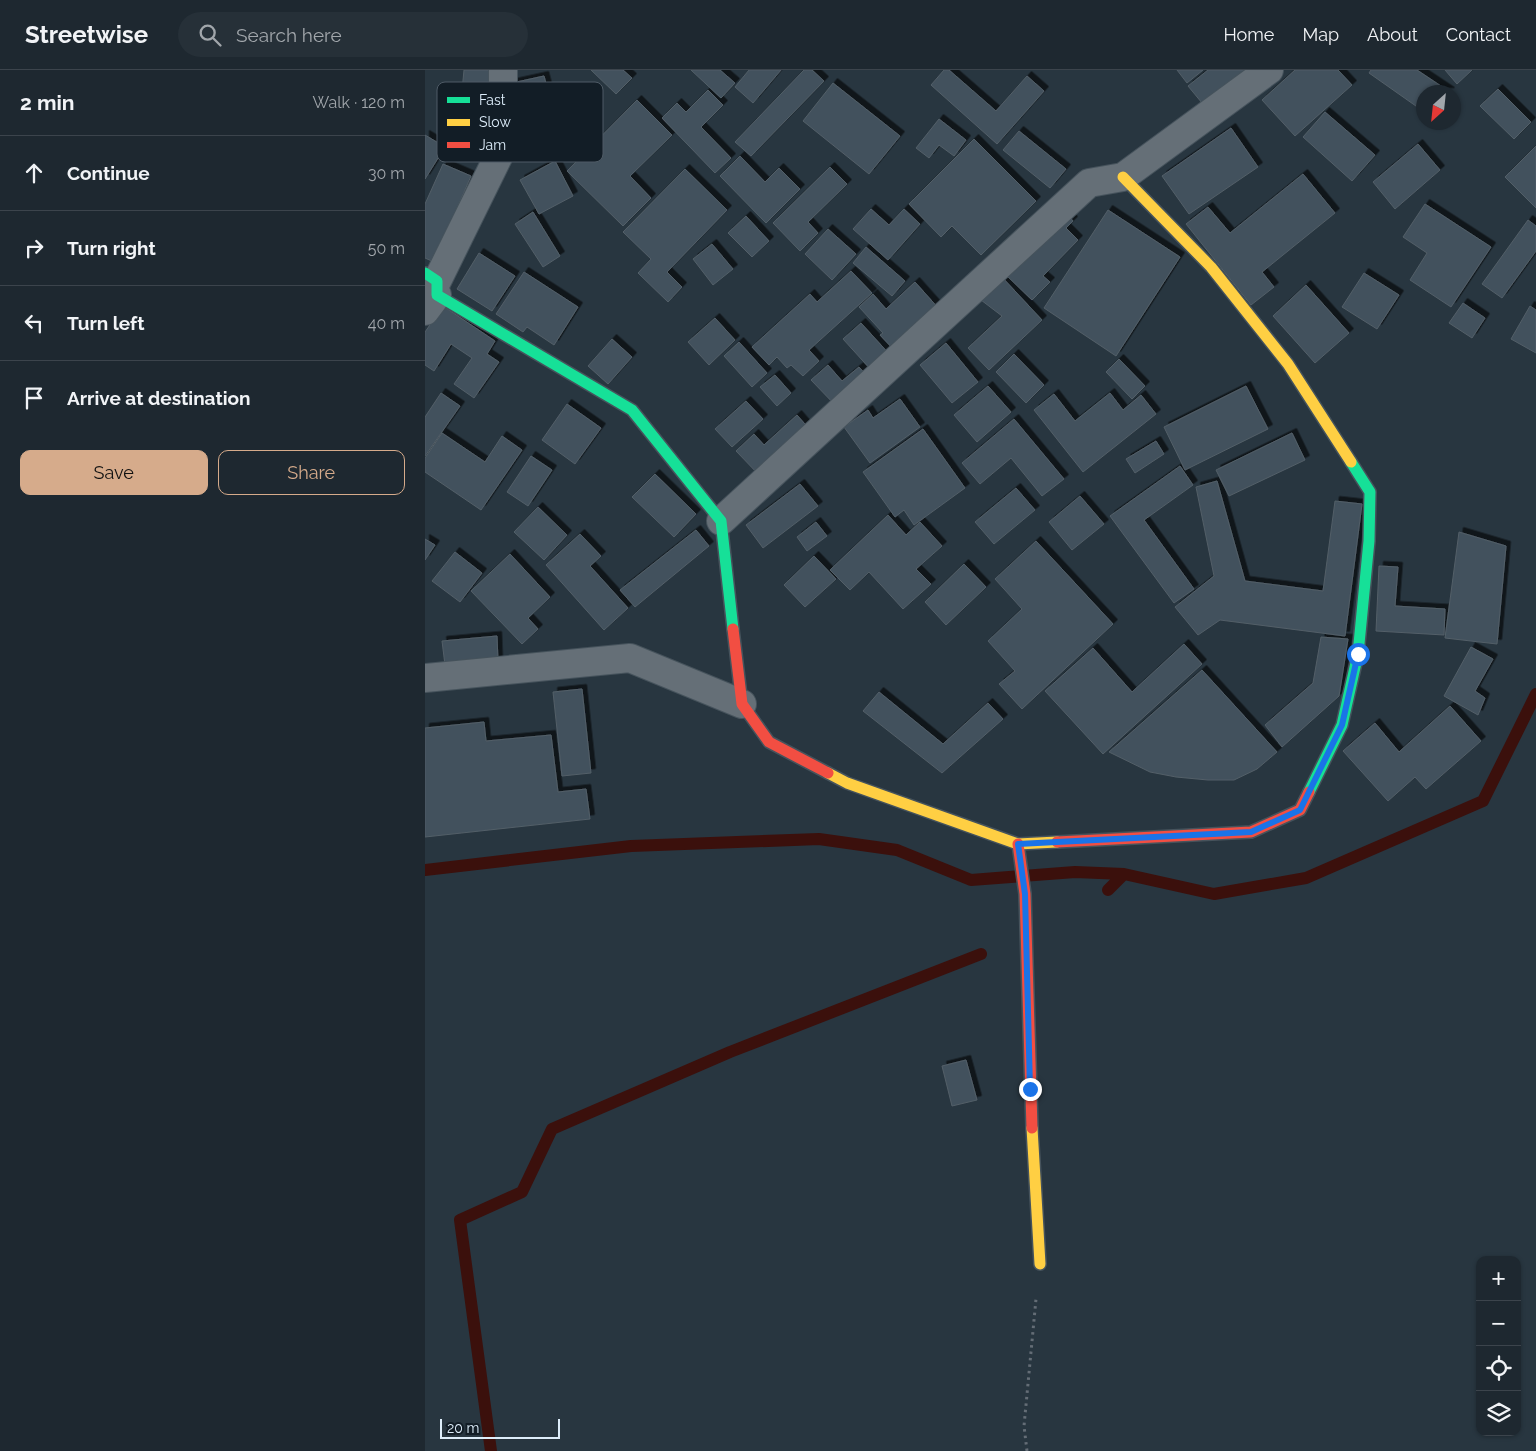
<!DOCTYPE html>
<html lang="en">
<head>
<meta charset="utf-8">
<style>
	:root { --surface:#1e2830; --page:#263038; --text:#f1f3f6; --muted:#a1a6ab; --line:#3c444c; --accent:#d6ab8b }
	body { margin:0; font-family:Raleway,sans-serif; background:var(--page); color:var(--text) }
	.controls { position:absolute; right:15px; bottom:15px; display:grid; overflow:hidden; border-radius:10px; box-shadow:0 1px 4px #0004 }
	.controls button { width:45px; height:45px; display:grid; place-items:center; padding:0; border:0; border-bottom:1px solid var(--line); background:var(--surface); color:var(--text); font:25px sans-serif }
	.compass { position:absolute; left:991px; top:15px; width:45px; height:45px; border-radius:50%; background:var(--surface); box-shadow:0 1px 4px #0004; rotate:207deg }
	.scale { position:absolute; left:15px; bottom:12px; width:120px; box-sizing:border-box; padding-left:5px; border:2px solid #ddedfa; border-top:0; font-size:14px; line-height:18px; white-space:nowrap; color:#ddedfa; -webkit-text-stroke:4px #121d26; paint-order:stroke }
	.stop { position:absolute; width:15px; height:15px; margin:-11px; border:4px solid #1a73e8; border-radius:50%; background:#fff }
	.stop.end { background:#1a73e8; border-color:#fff; box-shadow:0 1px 5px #0008 }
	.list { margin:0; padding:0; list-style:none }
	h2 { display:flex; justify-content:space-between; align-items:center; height:65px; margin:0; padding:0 20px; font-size:21px }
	h2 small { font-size:16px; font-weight:400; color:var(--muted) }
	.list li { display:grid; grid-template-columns:32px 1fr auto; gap:15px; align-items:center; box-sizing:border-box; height:75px; padding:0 20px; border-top:1px solid var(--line) }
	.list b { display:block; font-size:19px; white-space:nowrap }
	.list em { font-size:16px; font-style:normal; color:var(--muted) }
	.actions { display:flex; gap:10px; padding:15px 20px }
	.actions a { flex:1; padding:11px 0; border:1px solid var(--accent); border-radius:10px; text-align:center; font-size:18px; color:var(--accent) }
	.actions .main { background:var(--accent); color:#111 }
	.icon { flex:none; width:28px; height:28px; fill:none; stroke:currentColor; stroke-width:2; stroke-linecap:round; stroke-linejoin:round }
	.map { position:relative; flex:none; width:1111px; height:1381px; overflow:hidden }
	header { display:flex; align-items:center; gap:30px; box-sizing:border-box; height:70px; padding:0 25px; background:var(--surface); border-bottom:1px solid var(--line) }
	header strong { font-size:24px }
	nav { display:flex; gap:28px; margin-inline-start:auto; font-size:18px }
	.search { width:350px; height:45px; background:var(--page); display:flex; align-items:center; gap:12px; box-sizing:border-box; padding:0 18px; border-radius:28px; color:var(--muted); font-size:19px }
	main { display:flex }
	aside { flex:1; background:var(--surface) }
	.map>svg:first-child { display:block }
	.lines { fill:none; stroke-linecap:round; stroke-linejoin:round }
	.stream { stroke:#3b100c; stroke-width:12 }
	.building { fill:#42515d; stroke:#535f68; filter:url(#shadow) }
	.street-casing { stroke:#46535c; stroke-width:30 }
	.fast-casing { stroke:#46535c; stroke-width:14 }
	.slow-casing { stroke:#46535c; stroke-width:14 }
	.jam-casing { stroke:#46535c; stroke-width:14 }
	.path { stroke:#646d76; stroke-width:3; stroke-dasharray:2.5 4; stroke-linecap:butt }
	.street { stroke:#656f77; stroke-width:28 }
	.fast { stroke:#16e098; stroke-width:11 }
	.slow { stroke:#ffcf43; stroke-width:11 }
	.jam { stroke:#f24e42; stroke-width:11 }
	.route { stroke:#1a73e8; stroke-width:6 }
	.key { fill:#121d26; stroke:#4f5b66; stroke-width:1 }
	.key-label { font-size:14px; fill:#ddedfa }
</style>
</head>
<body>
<header>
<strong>Streetwise</strong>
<div class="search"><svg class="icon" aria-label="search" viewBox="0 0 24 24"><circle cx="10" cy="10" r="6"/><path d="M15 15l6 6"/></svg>Search here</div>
<nav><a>Home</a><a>Map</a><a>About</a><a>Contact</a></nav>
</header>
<main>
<aside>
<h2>2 min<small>Walk · 120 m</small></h2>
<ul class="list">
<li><svg class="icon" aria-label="ahead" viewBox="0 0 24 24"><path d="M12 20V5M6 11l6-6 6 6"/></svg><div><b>Continue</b></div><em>30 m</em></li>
<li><svg class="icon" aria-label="right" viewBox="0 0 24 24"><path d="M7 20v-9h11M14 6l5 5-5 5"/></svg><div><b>Turn right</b></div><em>50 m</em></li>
<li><svg class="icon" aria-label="left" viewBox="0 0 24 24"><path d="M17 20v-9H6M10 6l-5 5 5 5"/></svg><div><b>Turn left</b></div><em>40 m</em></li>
<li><svg class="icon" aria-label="arrive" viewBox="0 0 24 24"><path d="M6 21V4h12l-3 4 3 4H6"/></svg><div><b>Arrive at destination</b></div></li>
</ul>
<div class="actions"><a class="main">Save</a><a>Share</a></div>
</aside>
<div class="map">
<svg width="1111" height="1381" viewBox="0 0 1111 1381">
	<defs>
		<filter id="shadow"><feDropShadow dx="4.5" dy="-4.5" stdDeviation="0" flood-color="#0009"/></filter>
	</defs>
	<rect width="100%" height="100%" fill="#283640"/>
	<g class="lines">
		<!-- stream -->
		<path class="stream" d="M 0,800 L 206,776 L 394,769 L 472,780 L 546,810 L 650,802 L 699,804 L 789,824 L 881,808 L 1058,731 L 1111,624
			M 683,820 L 699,804
			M 66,1381 L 35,1150 L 97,1122 L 127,1059 L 305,982 L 556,884"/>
	</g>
	<!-- building -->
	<path class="building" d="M 39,0 L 68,0 L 63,45 L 35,42 Z
		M 166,0 L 198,0 L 207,8 L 191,24 Z
		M 266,0 L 295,0 L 310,13 L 296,28 Z
		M 324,0 L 356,0 L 328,33 L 310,17 Z
		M 379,0 L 387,0 L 399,11 L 326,86 L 310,72 Z
		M 519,0 L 524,0 L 571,41 L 602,6 L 619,21 L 572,74 L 506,15 Z
		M 752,0 L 778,0 L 762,13 Z
		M 783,0 L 830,0 L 782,39 L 763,16 Z
		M 870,0 L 913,0 L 927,15 L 870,66 L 837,30 Z
		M 946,0 L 992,0 L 1025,22 L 998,22 L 998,41 L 944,3 Z
		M 1020,0 L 1047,0 L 1032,14 Z
		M 119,6 L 133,58 L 101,67 L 87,13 Z
		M 408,13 L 475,66 L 444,104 L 378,51 Z
		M 1073,19 L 1106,52 L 1089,69 L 1055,36 Z
		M 283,20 L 298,35 L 276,57 L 306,88 L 290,103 L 237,48 L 252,33 L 261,42 Z
		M 212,30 L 247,65 L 205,106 L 226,128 L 198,156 L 142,101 Z
		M 900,42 L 950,85 L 927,111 L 878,67 Z
		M 514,49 L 541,70 L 529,86 L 514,75 L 504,88 L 491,78 Z
		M 806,58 L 833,97 L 764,144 L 737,106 Z
		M 594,61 L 641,99 L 625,118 L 578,80 Z
		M 0,65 L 20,77 L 0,109 Z
		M 549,69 L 611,131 L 556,185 L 527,156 L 516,167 L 484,134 Z
		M 993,74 L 1015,100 L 970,139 L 948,112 Z
		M 1111,76 L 1111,138 L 1080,107 Z
		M 315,86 L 340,112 L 354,98 L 375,119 L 341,153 L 295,106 Z
		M 130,91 L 148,126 L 114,144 L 95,110 Z
		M 18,94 L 46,106 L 9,192 L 0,188 L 0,134 Z
		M 405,97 L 422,114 L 383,152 L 393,163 L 375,181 L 348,153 Z
		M 260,99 L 302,140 L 242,202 L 257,217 L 243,232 L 213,203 L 226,189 L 198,162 Z
		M 878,104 L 910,143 L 837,202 L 849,217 L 826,235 L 761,154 L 783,137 L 805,163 Z
		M 1000,134 L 1066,177 L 1026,237 L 985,210 L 1002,183 L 978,167 Z
		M 446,139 L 464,155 L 479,139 L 495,154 L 463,190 L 428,159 Z
		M 683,140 L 755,187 L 691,286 L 619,238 Z
		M 108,142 L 135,186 L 118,197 L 90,154 Z
		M 640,142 L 648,151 L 641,158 L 653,170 L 618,206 L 625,212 L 607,230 L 580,204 Z
		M 321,146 L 344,171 L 327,187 L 303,163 Z
		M 1103,150 L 1111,156 L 1111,181 L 1077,228 L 1057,214 Z
		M 403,159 L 431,184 L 407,210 L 380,184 Z
		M 287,174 L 308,199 L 288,215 L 268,189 Z
		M 441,177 L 480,211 L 467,226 L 428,193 Z
		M 54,183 L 90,206 L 67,241 L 32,219 Z
		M 426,201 L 447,223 L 384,280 L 394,291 L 378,306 L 366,295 L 362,298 L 352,287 L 344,295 L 327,277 L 385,224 L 392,232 Z
		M 99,202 L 153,237 L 129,275 L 102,257 L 98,262 L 71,244 Z
		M 939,203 L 974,225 L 952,259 L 917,237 Z
		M 576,206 L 617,250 L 564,300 L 543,278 L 577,246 L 556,230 Z
		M 490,212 L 515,240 L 470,281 L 455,265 L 458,263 L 434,237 L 448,224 L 461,239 Z
		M 881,215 L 924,263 L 890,293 L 848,246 Z
		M 1038,233 L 1060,248 L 1047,268 L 1024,253 Z
		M 18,236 L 70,271 L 62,284 L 74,292 L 49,328 L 29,314 L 47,288 L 26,274 L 9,301 L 0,295 L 0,262 Z
		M 1105,236 L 1111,240 L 1111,283 L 1086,269 Z
		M 290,248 L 310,270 L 284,295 L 263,272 Z
		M 436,253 L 466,286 L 448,302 L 418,269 Z
		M 187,269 L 207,287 L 183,314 L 163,296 Z
		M 314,272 L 342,303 L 327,317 L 299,286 Z
		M 521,273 L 553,312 L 527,333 L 495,295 Z
		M 589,284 L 619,315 L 601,333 L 571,302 Z
		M 694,289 L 720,316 L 707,329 L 681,302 Z
		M 403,295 L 417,311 L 434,297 L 445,309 L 413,338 L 386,310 Z
		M 350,305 L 366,323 L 352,336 L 335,317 Z
		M 563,316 L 586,342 L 552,372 L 529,345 Z
		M 821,316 L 843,359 L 760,400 L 739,357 Z
		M 16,323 L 35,336 L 0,386 L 0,347 Z
		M 685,323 L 698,340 L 716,325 L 731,344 L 658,402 L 609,340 L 629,324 L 650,351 Z
		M 475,329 L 495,357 L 445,393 L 419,357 L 443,340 L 448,348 Z
		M 321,331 L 338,349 L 307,377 L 290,359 Z
		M 142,334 L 176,358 L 150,394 L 117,370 Z
		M 372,345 L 386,361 L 336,407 L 311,381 L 329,364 L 339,375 Z
		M 589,349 L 639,409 L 617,426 L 586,388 L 555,414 L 537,393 Z
		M 498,359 L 540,418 L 489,455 L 479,440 L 470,447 L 438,402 Z
		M 17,363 L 60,392 L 77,366 L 97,380 L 56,440 L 0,402 L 0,388 Z
		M 867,363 L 880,390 L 804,426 L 791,400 Z
		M 731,371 L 739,384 L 710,403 L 701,389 Z
		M 106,386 L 127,400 L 103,436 L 82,422 Z
		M 755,396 L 768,415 L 719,450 L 769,519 L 749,533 L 685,446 Z
		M 230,404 L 271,444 L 249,467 L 207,427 Z
		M 792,411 L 820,511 L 898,521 L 910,431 L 937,434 L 920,566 L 795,550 L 773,565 L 750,537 L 789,506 L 771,417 Z
		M 375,414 L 393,436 L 338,478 L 321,455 Z
		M 591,418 L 610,440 L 569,474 L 550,452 Z
		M 655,426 L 679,454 L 647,480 L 624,452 Z
		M 113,437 L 142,465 L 119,490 L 89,462 Z
		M 463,445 L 481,465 L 495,452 L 517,476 L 491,499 L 506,514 L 478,539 L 444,502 L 425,520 L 405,500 Z
		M 391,452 L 402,466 L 382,481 L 372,467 Z
		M 271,460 L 284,476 L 210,537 L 195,520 Z
		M 1034,462 L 1081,476 L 1072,574 L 1020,568 Z
		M 155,464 L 176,486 L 165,496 L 203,538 L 179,560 L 121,495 Z
		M 0,469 L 10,475 L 0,490 Z
		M 611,471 L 688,554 L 597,639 L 574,614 L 590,601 L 563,571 L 597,539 L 570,509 Z
		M 30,482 L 57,503 L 35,532 L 7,511 Z
		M 85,484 L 125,527 L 103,548 L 113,559 L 97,574 L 46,521 Z
		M 389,486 L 411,509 L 380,537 L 359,515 Z
		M 539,494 L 561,517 L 521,555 L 500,532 Z
		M 954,496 L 973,497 L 970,536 L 1020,539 L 1019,565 L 951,561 Z
		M 72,566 L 73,591 L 20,595 L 17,571 Z
		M 896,567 L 923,569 L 914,626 L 857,677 L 840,655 L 888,613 Z
		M 759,574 L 777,594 L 678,684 L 620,621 L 668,578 L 707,622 Z
		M 1046,577 L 1068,589 L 1050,621 L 1060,628 L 1053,645 L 1019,626 Z
		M 777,600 L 852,682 L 832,699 L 809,710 L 783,710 L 751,707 L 725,702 L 684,682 Z
		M 157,619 L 166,703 L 137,706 L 128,622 Z
		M 454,622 L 518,674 L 563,633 L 578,649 L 517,703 L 438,641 Z
		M 1025,636 L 1056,671 L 1001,719 L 990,707 L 963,731 L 918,681 L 950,653 L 974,682 Z
		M 59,652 L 61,671 L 126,665 L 133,722 L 161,719 L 165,749 L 0,767 L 0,658 Z
		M 541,990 L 552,1030 L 527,1036 L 517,996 Z"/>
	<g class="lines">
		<!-- street casing -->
		<g class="street-casing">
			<path id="street" d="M 12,211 L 78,77 L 78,0
				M 0,241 L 12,225
				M 296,451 L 664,113 L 698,107 L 844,0
				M 0,608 L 205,588 L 317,634"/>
		</g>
		<!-- fast casing -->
		<g class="fast-casing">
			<path id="fast" d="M 0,203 L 12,211 L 12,225 L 207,340 L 296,451 L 308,559
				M 884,722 L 917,655 L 933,584 L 944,471 L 945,422 L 926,392"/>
		</g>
		<!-- slow casing -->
		<g class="slow-casing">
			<path id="slow" d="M 698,107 L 786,197 L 863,294 L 926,392
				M 403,703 L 422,713 L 593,774 L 632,772
				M 607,1058 L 615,1194"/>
		</g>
		<!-- jam casing -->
		<g class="jam-casing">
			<path id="jam" d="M 308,559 L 317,634 L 344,672 L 403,703
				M 632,772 L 826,762 L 875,740 L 884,722
				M 593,774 L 600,824 L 607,1058"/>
		</g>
		<!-- path -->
		<path class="path" d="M 602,1381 L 599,1356 L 611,1229"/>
		<!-- street -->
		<use href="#street" class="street"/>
		<!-- fast -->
		<use href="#fast" class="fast"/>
		<!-- slow -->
		<use href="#slow" class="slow"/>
		<!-- jam -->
		<use href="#jam" class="jam"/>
	</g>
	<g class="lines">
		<!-- route -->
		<path class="route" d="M 605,1019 L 600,824 L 593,774 L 826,762 L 875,740 L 917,655 L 933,584"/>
	</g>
	<!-- legend -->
	<rect x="12" y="12" width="166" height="80" rx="8" class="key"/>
	<rect x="22" y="27" width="23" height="6" fill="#16e098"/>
	<rect x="22" y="49" width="23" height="7" fill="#ffcf43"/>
	<rect x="22" y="72" width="23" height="6" fill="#f24e42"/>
	<g class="key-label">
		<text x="54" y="35">Fast</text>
		<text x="54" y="57">Slow</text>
		<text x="54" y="80">Jam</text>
	</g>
</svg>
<div class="controls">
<button>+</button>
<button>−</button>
<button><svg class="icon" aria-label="locate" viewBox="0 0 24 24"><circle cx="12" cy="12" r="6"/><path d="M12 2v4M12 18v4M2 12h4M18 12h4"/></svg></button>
<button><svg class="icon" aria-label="layers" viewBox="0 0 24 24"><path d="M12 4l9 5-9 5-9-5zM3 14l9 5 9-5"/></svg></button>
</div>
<svg class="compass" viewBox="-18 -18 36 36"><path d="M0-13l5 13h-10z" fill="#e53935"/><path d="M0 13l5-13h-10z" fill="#a1a6ab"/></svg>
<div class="scale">20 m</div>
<div class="stop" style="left:933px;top:584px"></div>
<div class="stop end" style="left:605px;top:1019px"></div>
</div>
</main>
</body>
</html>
